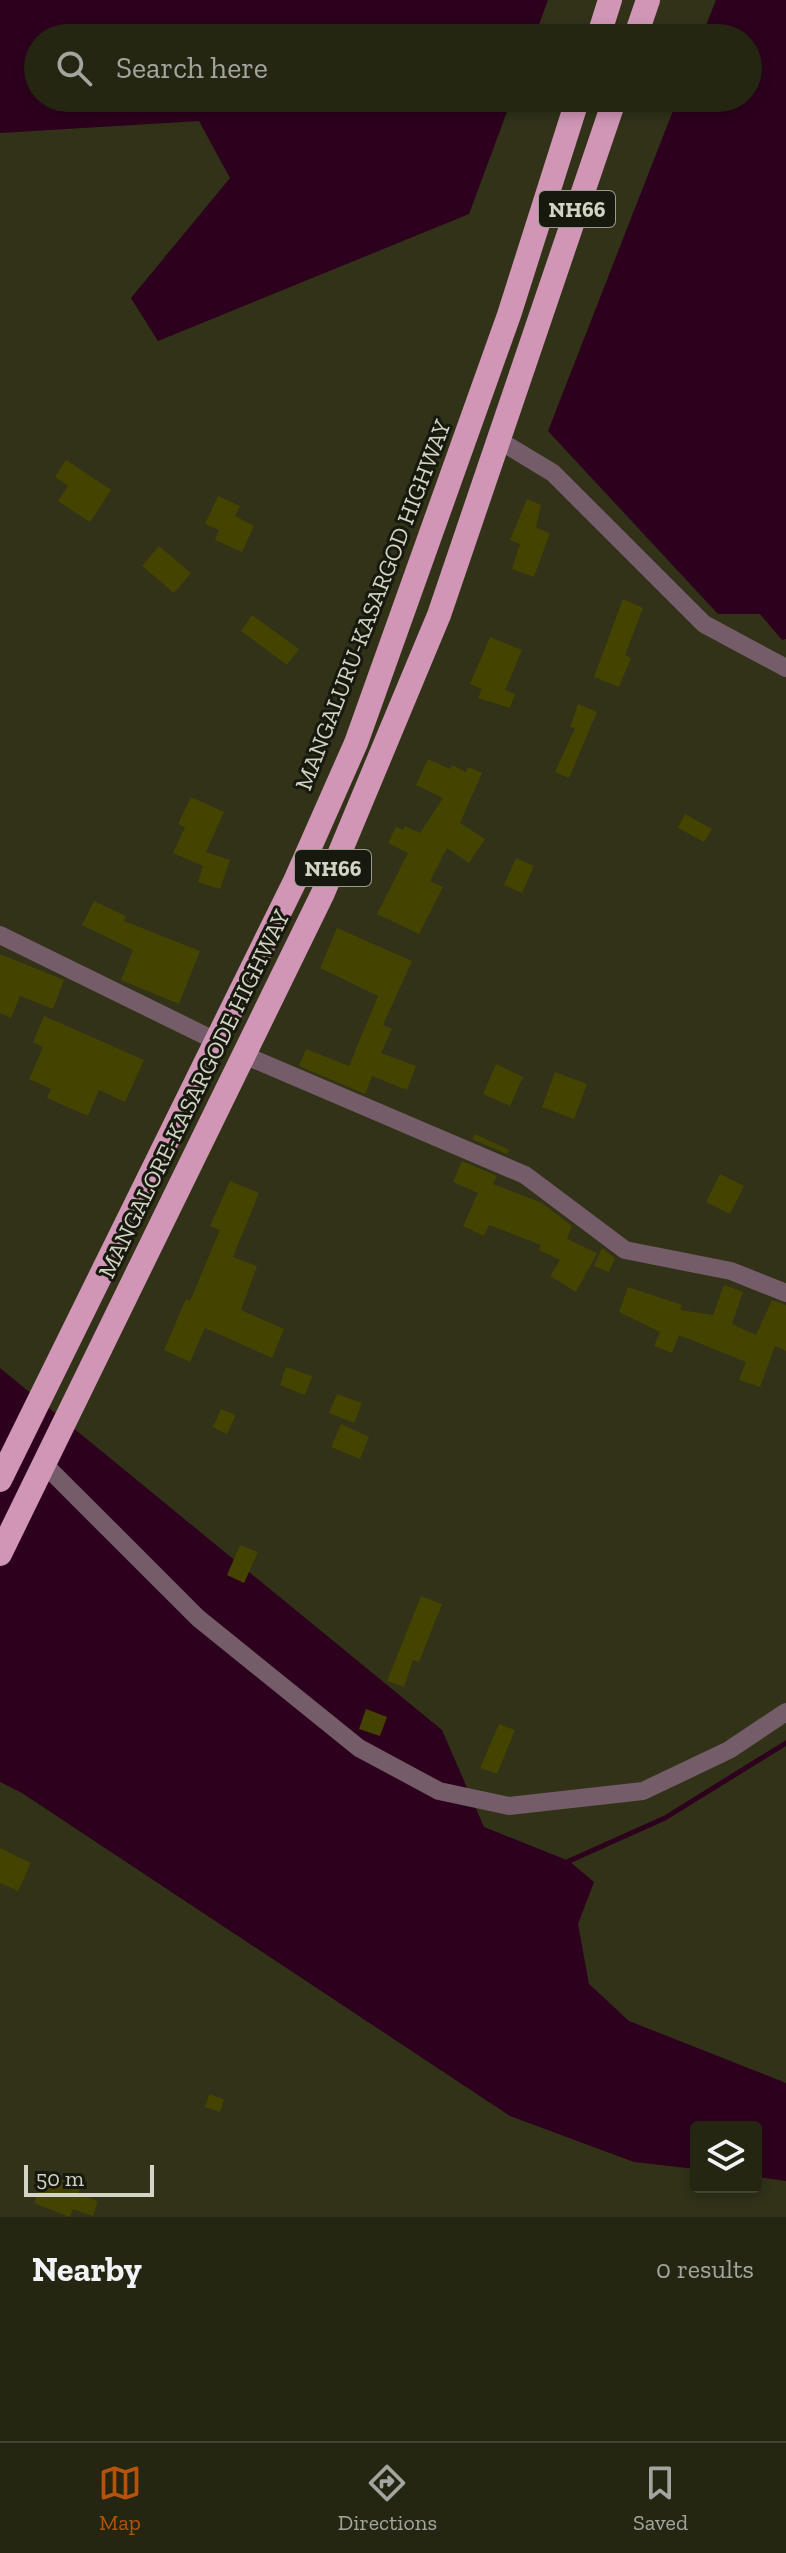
<!DOCTYPE html>
<html lang="en">
<head>
<meta charset="utf-8">
<style>
	:root { --surface:#252612; --page:#313220; --text:#f1f3f6; --muted:#a3a59f; --line:#424332; --accent:#b45309 }
	body { margin:0; font-family:"Zilla Slab",serif; background:var(--page); color:var(--text) }
	.controls { position:absolute; right:24px; bottom:24px; display:grid; overflow:hidden; border-radius:8px; box-shadow:0 4px 12px #0003 }
	.controls button { width:72px; height:72px; display:grid; place-items:center; padding:0; border:0; border-bottom:2px solid var(--line); background:var(--surface); color:var(--text); font:40px sans-serif }
	.scale { position:absolute; left:24px; bottom:20px; width:130px; box-sizing:border-box; padding-left:8px; border:4px solid #d3d4c5; border-top:0; font-size:22px; line-height:28px; white-space:nowrap; color:#d3d4c5; -webkit-text-stroke:6px #18190e; paint-order:stroke }
	.list { margin:0; padding:0; list-style:none }
	h2 { display:flex; justify-content:space-between; align-items:center; height:104px; margin:0; padding:0 32px; font-size:34px }
	h2 small { font-size:26px; font-weight:400; color:var(--muted) }
	.icon { flex:none; width:44px; height:44px; fill:none; stroke:currentColor; stroke-width:2; stroke-linecap:round; stroke-linejoin:round }
	.map { position:relative; flex:none; width:786px; height:2217px; overflow:hidden }
	.search { position:absolute; background:var(--surface); box-shadow:0 4px 12px #0003; left:24px; right:24px; top:24px; height:88px; display:flex; align-items:center; gap:20px; box-sizing:border-box; padding:0 28px; border-radius:44px; color:var(--muted); font-size:30px }
	.sheet { height:224px; background:var(--surface) }
	nav { display:flex; justify-content:space-around; align-items:center; box-sizing:border-box; height:112px; border-top:2px solid var(--line); background:var(--surface); font-size:22px; color:var(--muted) }
	nav a { display:grid; justify-items:center; gap:4px }
	nav .on { color:var(--accent) }
	.map>svg:first-child { display:block }
	.water { fill:#2d001d }
	.lines { fill:none; stroke-linecap:round; stroke-linejoin:round }
	.stream { stroke:#2d001d; stroke-width:5 }
	.building { fill:#440 }
	.minor { stroke:#745c68; stroke-width:18 }
	.highway { stroke:#d196b6; stroke-width:24 }
	.labels { text-anchor:middle; stroke-width:6; stroke-linejoin:round; paint-order:stroke }
	.shield { fill:#18190e; stroke:#9b9c8e; stroke-width:2 }
	.shield-label { font-size:22px; font-weight:bold; fill:#d3d4c5 }
	.street-label { font-size:24px; fill:#d3d4c5; stroke:#18190e }
</style>
</head>
<body>
<div class="map">
<svg width="786" height="2217" viewBox="0 0 786 2217">
	<rect width="100%" height="100%" fill="#313218"/>
	<!-- water -->
	<path class="water" d="M 0,0 L 548,0 L 534,38 L 38,38 L 38,98 L 512,98 L 469,214 L 158,341 L 131,298 L 230,178 L 199,121 L 0,133 Z
		M 716,0 L 786,0 L 786,639 L 782,640 L 760,614 L 718,614 L 548,431 L 678,98 L 748,98 L 748,38 L 701,38 Z
		M 0,1368 L 442,1730 L 484,1827 L 569,1861 L 594,1882 L 578,1924 L 589,1984 L 629,2021 L 786,2083 L 786,2181 L 756,2177 L 756,2127 L 696,2127 L 696,2169 L 634,2162 L 510,2116 L 22,1793 L 0,1782 Z"/>
	<g class="lines">
		<!-- stream -->
		<path class="stream" d="M 569,1861 L 665,1818 L 786,1743"/>
	</g>
	<!-- building -->
	<path class="building" d="M 66,460 L 111,490 L 90,522 L 58,501 L 68,486 L 55,477 Z
		M 218,496 L 240,506 L 235,516 L 254,526 L 242,552 L 215,540 L 219,530 L 205,524 Z
		M 527,499 L 541,505 L 536,528 L 550,533 L 534,577 L 512,569 L 520,544 L 510,540 Z
		M 159,546 L 191,573 L 174,593 L 142,566 Z
		M 623,599 L 643,608 L 625,655 L 631,658 L 619,687 L 594,677 Z
		M 252,615 L 299,649 L 287,665 L 241,631 Z
		M 490,637 L 522,650 L 505,690 L 515,694 L 510,708 L 478,698 L 482,689 L 470,684 Z
		M 578,704 L 597,712 L 569,778 L 555,772 L 575,728 L 570,727 Z
		M 428,759 L 450,769 L 452,765 L 466,772 L 468,767 L 482,773 L 460,823 L 485,839 L 469,863 L 447,848 L 430,881 L 443,887 L 419,934 L 377,914 L 408,853 L 388,843 L 396,827 L 403,830 L 405,826 L 420,833 L 443,798 L 416,785 Z
		M 191,797 L 224,812 L 206,852 L 230,860 L 220,889 L 198,882 L 203,866 L 173,853 L 185,827 L 178,824 Z
		M 685,814 L 712,829 L 704,842 L 678,828 Z
		M 516,858 L 534,866 L 522,893 L 504,885 Z
		M 94,901 L 126,916 L 124,921 L 200,951 L 179,1004 L 121,980 L 133,950 L 82,925 Z
		M 337,928 L 412,961 L 383,1025 L 392,1029 L 381,1053 L 416,1066 L 407,1090 L 372,1076 L 365,1094 L 299,1066 L 306,1049 L 349,1066 L 378,996 L 320,968 Z
		M 0,954 L 64,980 L 53,1009 L 20,996 L 11,1018 L 0,1013 Z
		M 44,1016 L 144,1060 L 125,1102 L 99,1090 L 88,1116 L 47,1098 L 51,1089 L 29,1079 L 43,1047 L 33,1042 Z
		M 496,1064 L 523,1077 L 510,1106 L 483,1094 Z
		M 555,1072 L 587,1084 L 574,1119 L 542,1107 Z
		M 475,1134 L 509,1150 L 507,1154 L 472,1139 Z
		M 462,1161 L 497,1176 L 493,1184 L 542,1203 L 572,1226 L 567,1239 L 597,1253 L 576,1292 L 550,1276 L 560,1260 L 539,1250 L 541,1245 L 489,1225 L 484,1236 L 463,1226 L 478,1193 L 453,1182 Z
		M 720,1174 L 744,1186 L 730,1214 L 706,1202 Z
		M 230,1181 L 259,1193 L 233,1257 L 257,1266 L 241,1310 L 284,1329 L 272,1358 L 205,1328 L 190,1362 L 164,1350 L 186,1299 L 190,1301 L 220,1230 L 210,1226 Z
		M 602,1248 L 615,1258 L 609,1272 L 594,1266 Z
		M 724,1285 L 743,1292 L 732,1324 L 756,1335 L 772,1300 L 786,1305 L 786,1351 L 775,1346 L 760,1387 L 739,1380 L 746,1362 L 679,1335 L 672,1353 L 654,1346 L 660,1332 L 619,1312 L 628,1287 L 682,1305 L 680,1310 L 713,1315 Z
		M 286,1367 L 312,1376 L 305,1395 L 280,1385 Z
		M 337,1394 L 362,1403 L 354,1423 L 329,1413 Z
		M 221,1409 L 236,1415 L 227,1434 L 213,1427 Z
		M 341,1424 L 369,1437 L 360,1459 L 331,1447 Z
		M 240,1545 L 258,1552 L 244,1583 L 227,1575 Z
		M 421,1596 L 442,1604 L 419,1662 L 413,1660 L 404,1687 L 387,1681 Z
		M 366,1709 L 387,1717 L 380,1736 L 359,1729 Z
		M 499,1724 L 515,1730 L 497,1774 L 480,1768 Z
		M 0,1848 L 31,1863 L 18,1891 L 0,1883 Z
		M 209,2094 L 224,2099 L 220,2112 L 205,2107 Z
		M 45,2172 L 81,2186 L 78,2194 L 98,2201 L 93,2216 L 73,2209 L 70,2217 L 34,2203 Z"/>
	<g class="lines">
		<!-- minor -->
		<path class="minor" d="M 497,439 L 553,473 L 704,624 L 786,668
			M 0,935 L 216,1041
			M 244,1055 L 525,1175 L 625,1250 L 731,1271 L 786,1293
			M 44,1464 L 198,1618 L 359,1748 L 439,1791 L 509,1806 L 643,1791 L 729,1750 L 786,1712"/>
		<!-- highway -->
		<path class="highway" d="M 598,38 L 610,0
			M 635,38 L 648,0
			M 0,1480 L 295,881 L 356,743 L 509,315 L 578,98
			M 0,1554 L 323,893 L 439,615 L 615,98"/>
	</g>
	<g class="labels">
		<!-- shield labels -->
		<g class="shield">
			<rect x="539" y="191" width="76" height="36" rx="6"/>
			<rect x="295" y="850" width="76" height="36" rx="6"/>
		</g>
		<g class="shield-label">
			<text x="577" y="217">NH66</text>
			<text x="333" y="876">NH66</text>
		</g>
		<!-- street labels -->
		<g class="street-label">
			<text transform="translate(373 605) rotate(-69)" y="8">MANGALURU-KASARGOD HIGHWAY</text>
			<text transform="translate(194 1094) rotate(-64)" y="8">MANGALORE-KASARGODE HIGHWAY</text>
		</g>
	</g>
</svg>
<div class="controls">
<button><svg class="icon" aria-label="layers" viewBox="0 0 24 24"><path d="M12 4l9 5-9 5-9-5zM3 14l9 5 9-5"/></svg></button>
</div>
<div class="scale">50 m</div>
<div class="search"><svg class="icon" aria-label="search" viewBox="0 0 24 24"><circle cx="10" cy="10" r="6"/><path d="M15 15l6 6"/></svg>Search here</div>
</div>
<section class="sheet">
<h2>Nearby<small>0 results</small></h2>
<ul class="list">
</ul>
</section>
<nav>
<a class="on"><svg class="icon" aria-label="map" viewBox="0 0 24 24"><path d="M3 6l6-2 6 2 6-2v14l-6 2-6-2-6 2zM9 4v14M15 6v14"/></svg>Map</a>
<a><svg class="icon" aria-label="directions" viewBox="0 0 24 24"><path d="M12 3l9 9-9 9-9-9zM9 14v-3h6M13 9l2 2-2 2"/></svg>Directions</a>
<a><svg class="icon" aria-label="saved" viewBox="0 0 24 24"><path d="M7 4h10v16l-5-4-5 4z"/></svg>Saved</a>
</nav>
</body>
</html>
